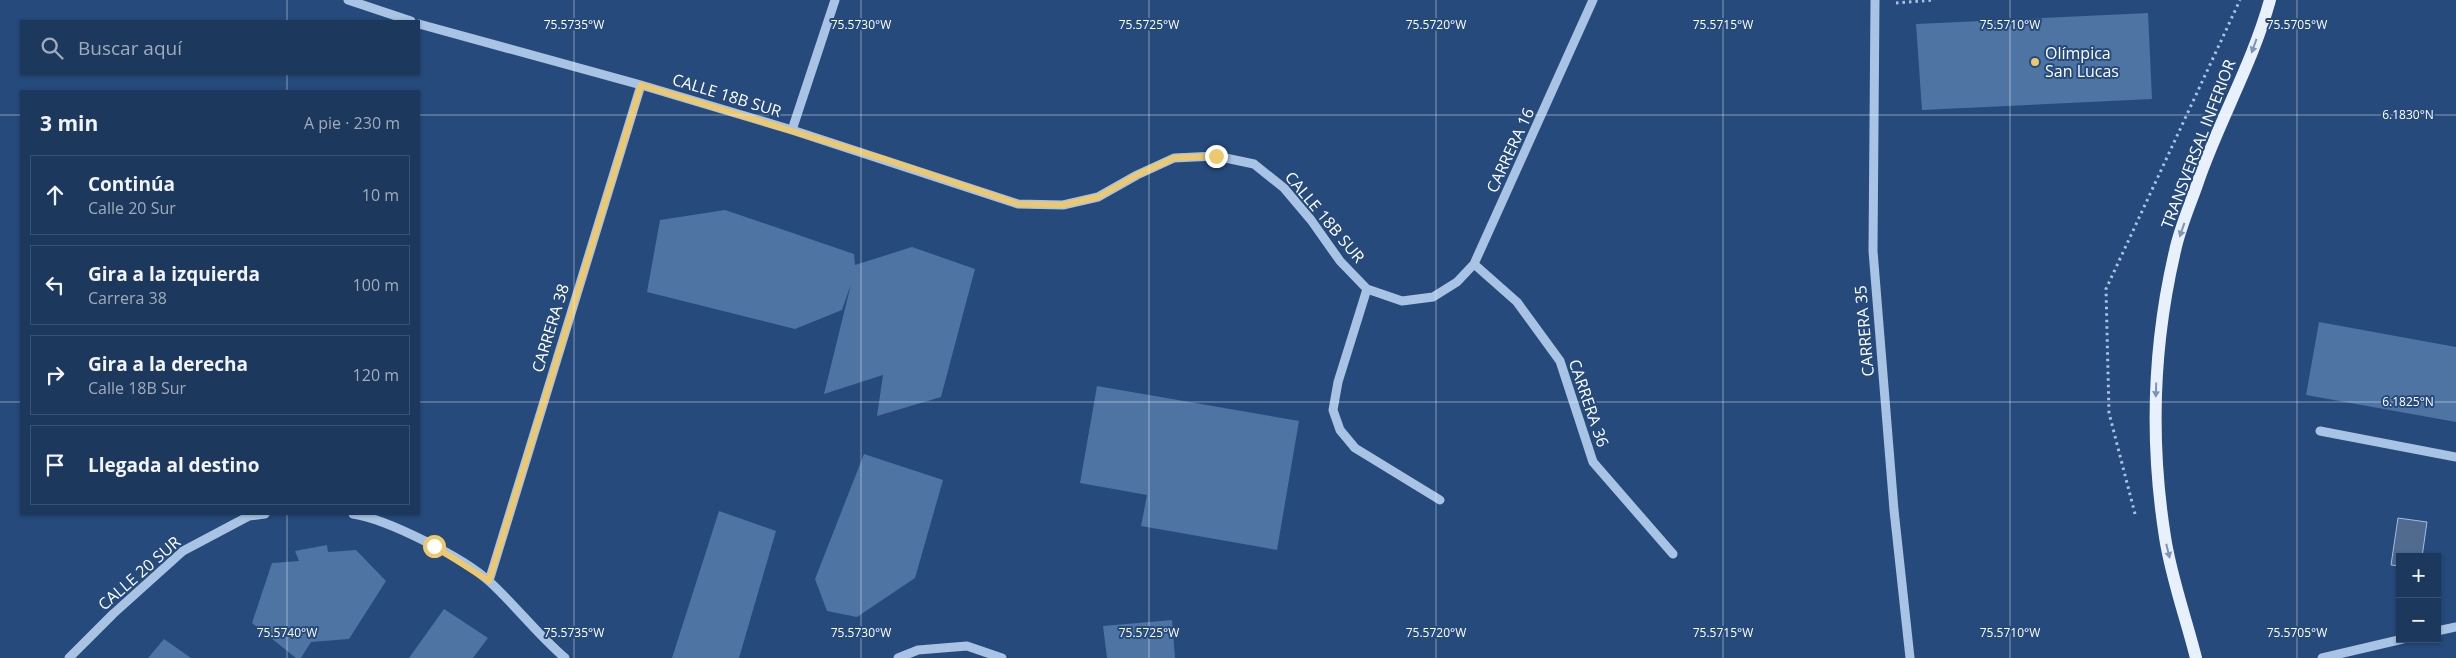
<!DOCTYPE html>
<html lang="es">
<head>
<meta charset="utf-8">
<style>
	:root { --surface:#1c385c; --page:#253f62; --text:#f1f3f6; --muted:#a0acbb; --line:#3a5272 }
	body { margin:0; font-family:"Open Sans",sans-serif; background:var(--page); color:var(--text) }
	.controls { position:absolute; right:15px; bottom:15px; display:grid; overflow:hidden; border-radius:0px; box-shadow:0 1px 4px #0004 }
	.controls button { width:45px; height:45px; display:grid; place-items:center; padding:0; border:0; border-bottom:1px solid var(--line); background:var(--surface); color:var(--text); font:25px sans-serif }
	.stop { position:absolute; width:15px; height:15px; margin:-11px; border:4px solid #eec86d; border-radius:50%; background:#fff }
	.stop.end { background:#eec86d; border-color:#fff; box-shadow:0 1px 5px #0008 }
	.list { margin:0; padding:0; list-style:none }
	h2 { display:flex; justify-content:space-between; align-items:center; height:65px; margin:0; padding:0 20px; font-size:21px }
	h2 small { font-size:16px; font-weight:400; color:var(--muted) }
	.list li { display:grid; grid-template-columns:32px 1fr auto; gap:15px; align-items:center; box-sizing:border-box; height:80px; margin:0 10px 10px; padding:0 10px; border:1px solid var(--line); border-radius:0px }
	.list b { display:block; font-size:19px; white-space:nowrap }
	.list p { margin:0; font-size:16px; white-space:nowrap; color:var(--muted) }
	.list em { font-size:16px; font-style:normal; color:var(--muted) }
	.icon { flex:none; width:28px; height:28px; fill:none; stroke:currentColor; stroke-width:2; stroke-linecap:round; stroke-linejoin:round }
	.map { position:relative; flex:none; width:2456px; height:658px; overflow:hidden }
	.search { position:absolute; background:var(--surface); box-shadow:0 1px 4px #0004; left:20px; top:20px; width:400px; height:55px; display:flex; align-items:center; gap:12px; box-sizing:border-box; padding:0 18px; border-radius:0px; color:var(--muted); font-size:19px }
	.panel { position:absolute; background:var(--surface); box-shadow:0 1px 4px #0004; left:20px; top:90px; width:400px; height:425px; border-radius:0px }
	.map>svg:first-child { display:block }
	.water { fill:#506b8e; stroke:#9dbee5 }
	.building { fill:#4d74a3 }
	.lines { fill:none; stroke-linecap:round; stroke-linejoin:round }
	.path { stroke:#a8c3e4; stroke-width:3; stroke-dasharray:2.5 4; stroke-linecap:butt }
	.minor { stroke:#a8c3e4; stroke-width:9 }
	.major { stroke:#e8f0fc; stroke-width:12 }
	.oneway { fill:#7d95b5 }
	.route { stroke:#eec86d; stroke-width:6 }
	.ticks { fill:none; stroke:#fff; stroke-width:1; stroke-opacity:0.45 }
	.poi-dot { fill:#eec86d; stroke:#254a7b; stroke-width:2 }
	.labels { text-anchor:middle; stroke-width:4; stroke-linejoin:round; paint-order:stroke }
	.poi-label { font-size:16px; fill:#fff; stroke:#254a7b; text-anchor:start }
	.street-label { font-size:16px; fill:#fff; stroke:#254a7b }
	.ticks-label { font-size:12px; text-anchor:middle; fill:#fff; stroke:#254a7b; stroke-width:4; stroke-linejoin:round; paint-order:stroke }
</style>
</head>
<body>
<div class="map">
<svg width="2456" height="658" viewBox="0 0 2456 658">
	<rect width="100%" height="100%" fill="#254a7b"/>
	<!-- water -->
	<path class="water" d="M 2398,518 L 2427,522 L 2422,557 L 2400,557 L 2400,566 L 2391,565 Z"/>
	<!-- building -->
	<path class="building" d="M 2148,13 L 2152,99 L 1922,110 L 1916,24 Z
		M 725,210 L 854,254 L 855,265 L 912,247 L 975,269 L 941,397 L 877,416 L 883,375 L 824,394 L 851,284 L 842,310 L 795,329 L 647,292 L 660,220 Z
		M 2319,322 L 2456,347 L 2456,422 L 2306,395 Z
		M 1097,386 L 1299,421 L 1277,550 L 1141,526 L 1147,495 L 1080,483 Z
		M 864,454 L 943,480 L 915,578 L 857,617 L 827,611 L 815,579 Z
		M 719,511 L 776,531 L 739,658 L 672,658 Z
		M 327,545 L 328,552 L 356,550 L 386,581 L 349,639 L 311,642 L 301,658 L 296,658 L 252,623 L 272,563 L 299,561 L 295,551 Z
		M 444,609 L 488,638 L 473,658 L 409,658 Z
		M 1172,620 L 1175,658 L 1107,658 L 1103,626 Z
		M 164,639 L 191,658 L 148,658 Z"/>
	<g class="lines">
		<!-- path -->
		<path class="path" d="M 1896,3 L 1935,0
			M 2135,514 L 2109,413 L 2106,289 L 2240,0"/>
		<!-- minor -->
		<path class="minor" d="M 348,0 L 411,21
			M 1875,0 L 1873,251 L 1894,510 L 1910,658
			M 419,24 L 641,85 L 792,130 L 1018,204 L 1063,205 L 1098,197 L 1137,175 L 1174,158 L 1216,156 L 1254,164 L 1284,188 L 1311,220 L 1340,261 L 1367,289 L 1402,301 L 1433,297 L 1457,282 L 1474,264 L 1593,0
			M 792,130 L 835,0
			M 1474,264 L 1517,302 L 1560,361 L 1593,462 L 1673,554
			M 1367,289 L 1338,382 L 1333,410 L 1340,430 L 1355,448 L 1440,500
			M 2320,431 L 2456,457
			M 353,514 C 387,519 464,558 490,582 C 516,606 538,635 565,658
			M 489,581 L 641,85
			M 2437,631 L 2456,627
			M 69,658 L 113,614 L 183,551 L 249,516 L 265,514
			M 898,658 L 918,650 L 967,646 L 1002,658
			M 2322,658 L 2403,639"/>
		<!-- major -->
		<path class="major" d="M 2196,658 C 2186,618 2171,577 2165,537 C 2150,442 2153,345 2175,251 C 2180,227 2191,203 2199,179 C 2220,119 2253,62 2270,0"/>
	</g>
	<!-- one-way arrows -->
	<defs><path id="oneway-solid" d="M-6-.8H1V-3.2L6.5 0L1 3.2V.8H-6Z" transform="scale(1.25)"/></defs>
	<g class="oneway">
		<use href="#oneway-solid" transform="translate(2254 46) rotate(110)"/>
		<use href="#oneway-solid" transform="translate(2182 230) rotate(109)"/>
		<use href="#oneway-solid" transform="translate(2156 390) rotate(92)"/>
		<use href="#oneway-solid" transform="translate(2168 551) rotate(76)"/>
	</g>
	<g class="lines">
		<!-- route -->
		<path class="route" d="M 434,546 L 489,581 L 641,85 L 884,159 L 1018,204 L 1063,205 L 1098,197 L 1137,175 L 1174,158 L 1216,156"/>
	</g>
	<!-- ticks -->
	<path class="ticks" d="M 287,0 L 287,21M 574,0 L 574,658M 861,0 L 861,658M 1149,0 L 1149,658M 1436,0 L 1436,658M 1723,0 L 1723,658M 2010,0 L 2010,658M 2297,0 L 2297,658M 287,74 L 287,91M 0,115 L 21,115M 419,115 L 2456,115M 0,402 L 21,402M 419,402 L 2456,402M 287,514 L 287,658"/>
	<!-- markers -->
	<circle class="poi-dot" cx="2035" cy="62" r="5"/>
	<g class="labels">
		<!-- poi labels -->
		<g class="poi-label">
			<text x="2045" y="59">Olímpica<tspan x="2045" dy="18">San Lucas</tspan></text>
		</g>
		<!-- street labels -->
		<g class="street-label">
			<text transform="translate(727 95) rotate(17)" y="6">CALLE 18B SUR</text>
			<text transform="translate(2198 144) rotate(-69)" y="6">TRANSVERSAL INFERIOR</text>
			<text transform="translate(1510 150) rotate(-65)" y="6">CARRERA 16</text>
			<text transform="translate(1325 217) rotate(50)" y="6">CALLE 18B SUR</text>
			<text transform="translate(550 328) rotate(-73)" y="6">CARRERA 38</text>
			<text transform="translate(1864 331) rotate(-95)" y="6">CARRERA 35</text>
			<text transform="translate(1589 403) rotate(71)" y="6">CARRERA 36</text>
			<text transform="translate(139 573) rotate(-41)" y="6">CALLE 20 SUR</text>
		</g>
	</g>
	<g class="ticks-label">
		<text x="574" y="29">75.5735°W</text>
		<text x="861" y="29">75.5730°W</text>
		<text x="1149" y="29">75.5725°W</text>
		<text x="1436" y="29">75.5720°W</text>
		<text x="1723" y="29">75.5715°W</text>
		<text x="2010" y="29">75.5710°W</text>
		<text x="2297" y="29">75.5705°W</text>
		<text x="2408" y="119">6.1830°N</text>
		<text x="2408" y="406">6.1825°N</text>
		<text x="287" y="637">75.5740°W</text>
		<text x="574" y="637">75.5735°W</text>
		<text x="861" y="637">75.5730°W</text>
		<text x="1149" y="637">75.5725°W</text>
		<text x="1436" y="637">75.5720°W</text>
		<text x="1723" y="637">75.5715°W</text>
		<text x="2010" y="637">75.5710°W</text>
		<text x="2297" y="637">75.5705°W</text>
	</g>
</svg>
<div class="controls">
<button>+</button>
<button>−</button>
</div>
<div class="stop" style="left:434px;top:546px"></div>
<div class="stop end" style="left:1216px;top:156px"></div>
<div class="search"><svg class="icon" aria-label="search" viewBox="0 0 24 24"><circle cx="10" cy="10" r="6"/><path d="M15 15l6 6"/></svg>Buscar aquí</div>
<section class="panel">
<h2>3 min<small>A pie · 230 m</small></h2>
<ul class="list">
<li><svg class="icon" aria-label="ahead" viewBox="0 0 24 24"><path d="M12 20V5M6 11l6-6 6 6"/></svg><div><b>Continúa</b><p>Calle 20 Sur</p></div><em>10 m</em></li>
<li><svg class="icon" aria-label="left" viewBox="0 0 24 24"><path d="M17 20v-9H6M10 6l-5 5 5 5"/></svg><div><b>Gira a la izquierda</b><p>Carrera 38</p></div><em>100 m</em></li>
<li><svg class="icon" aria-label="right" viewBox="0 0 24 24"><path d="M7 20v-9h11M14 6l5 5-5 5"/></svg><div><b>Gira a la derecha</b><p>Calle 18B Sur</p></div><em>120 m</em></li>
<li><svg class="icon" aria-label="arrive" viewBox="0 0 24 24"><path d="M6 21V4h12l-3 4 3 4H6"/></svg><div><b>Llegada al destino</b></div></li>
</ul>
</section>
</div>
</body>
</html>
